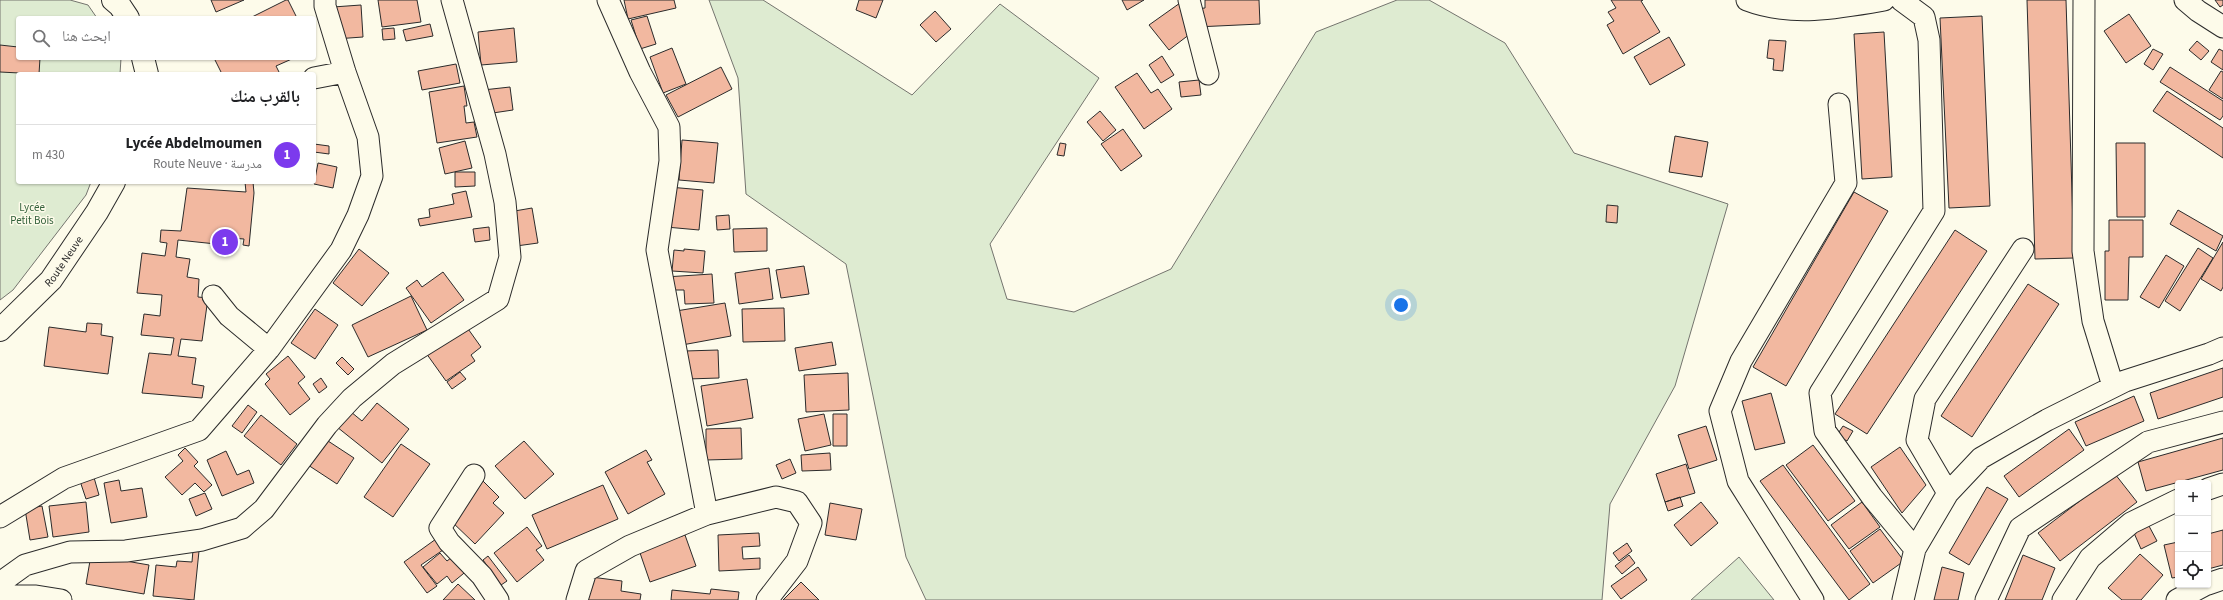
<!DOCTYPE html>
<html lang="ar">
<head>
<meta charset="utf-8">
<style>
	:root { --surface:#fff; --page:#f6f6f6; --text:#202124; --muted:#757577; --line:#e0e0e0; --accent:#7c3aed }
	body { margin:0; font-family:"Source Sans 3","Noto Naskh Arabic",sans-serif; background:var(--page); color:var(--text); direction:rtl }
	.controls { position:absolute; right:12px; bottom:12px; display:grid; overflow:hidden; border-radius:4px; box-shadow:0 1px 3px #0004 }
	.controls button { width:36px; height:36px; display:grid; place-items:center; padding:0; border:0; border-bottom:1px solid var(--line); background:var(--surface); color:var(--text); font:20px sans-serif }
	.you { position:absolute; left:1401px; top:305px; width:14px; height:14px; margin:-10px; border:3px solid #fff; border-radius:50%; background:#1a73e8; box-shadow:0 0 0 6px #1a73e833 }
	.badge { display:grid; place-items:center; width:26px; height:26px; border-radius:50%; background:var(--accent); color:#fff; font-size:13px; font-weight:700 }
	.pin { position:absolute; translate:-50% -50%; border:2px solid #fff; box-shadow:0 1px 4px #0006 }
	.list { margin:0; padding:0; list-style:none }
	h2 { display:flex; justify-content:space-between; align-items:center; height:52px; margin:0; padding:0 16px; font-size:17px }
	h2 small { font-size:13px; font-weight:400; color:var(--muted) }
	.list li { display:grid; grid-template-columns:26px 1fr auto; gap:12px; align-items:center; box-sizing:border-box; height:60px; padding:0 16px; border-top:1px solid var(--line) }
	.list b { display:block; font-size:15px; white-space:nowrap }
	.list p { margin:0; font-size:13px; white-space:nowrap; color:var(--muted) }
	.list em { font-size:13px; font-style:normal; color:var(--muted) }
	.icon { flex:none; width:22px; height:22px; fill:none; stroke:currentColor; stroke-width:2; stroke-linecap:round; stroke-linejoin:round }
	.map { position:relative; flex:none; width:2223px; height:600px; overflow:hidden; direction:ltr }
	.search { position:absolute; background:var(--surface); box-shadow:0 1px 3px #0004; left:16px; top:16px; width:300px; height:44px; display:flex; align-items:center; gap:10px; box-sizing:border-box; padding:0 14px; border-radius:4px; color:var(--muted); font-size:15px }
	.panel { position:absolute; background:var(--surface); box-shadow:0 1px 3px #0004; left:16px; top:72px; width:300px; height:112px; border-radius:4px; direction:rtl }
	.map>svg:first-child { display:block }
	.green { fill:#deebd1; stroke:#74746e }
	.building { fill:#f2b8a0; stroke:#2b2b2b }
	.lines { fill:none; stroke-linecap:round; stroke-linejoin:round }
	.minor-casing { stroke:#2b2b2b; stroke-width:23 }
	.major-casing { stroke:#2b2b2b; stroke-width:24 }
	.minor { stroke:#fdfbea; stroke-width:21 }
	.major { stroke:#fdfbea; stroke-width:22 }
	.labels { text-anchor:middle; stroke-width:3; stroke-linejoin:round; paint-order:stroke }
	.park-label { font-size:11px; fill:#34623c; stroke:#fdfbea }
	.street-label { font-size:11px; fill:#2b2b2b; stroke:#fdfbea }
</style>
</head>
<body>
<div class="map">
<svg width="2223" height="600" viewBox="0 0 2223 600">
	<rect width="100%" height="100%" fill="#fdfbea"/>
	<!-- green -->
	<path class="green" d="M 0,0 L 70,0 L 88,5 L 97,18 L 18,18 L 18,58 L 121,58 L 120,74 L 18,74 L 18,182 L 91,182 L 86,195 L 13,290 L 0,300 Z
		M 709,0 L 763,0 L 912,95 L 1000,4 L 1099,78 L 990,244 L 1007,299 L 1074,312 L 1171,269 L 1316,32 L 1397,0 L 1429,0 L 1505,43 L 1574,153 L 1728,204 L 1675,386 L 1610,504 L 1602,600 L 926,600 L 906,557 L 846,264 L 746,194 L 738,78 Z
		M 1739,557 L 1774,600 L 1691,600 Z"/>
	<!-- building -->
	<path class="building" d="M 211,0 L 244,0 L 216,12 Z
		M 286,0 L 288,0 L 297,18 L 250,18 Z
		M 378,0 L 417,0 L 421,22 L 382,27 Z
		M 624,0 L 674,0 L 676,8 L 628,19 Z
		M 859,0 L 883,0 L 876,18 L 856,10 Z
		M 1122,0 L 1144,0 L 1127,10 Z
		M 1205,0 L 1259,0 L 1260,24 L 1196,27 L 1195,9 L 1205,8 Z
		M 1611,0 L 1643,0 L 1641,1 L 1660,32 L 1623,54 L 1607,25 L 1614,21 L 1608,12 L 1616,8 Z
		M 2027,0 L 2066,0 L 2074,258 L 2035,259 Z
		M 2215,0 L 2223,0 L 2223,5 L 2220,7 Z
		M 1180,3 L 1190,34 L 1169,50 L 1149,25 Z
		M 361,5 L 363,37 L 335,39 L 333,7 Z
		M 935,11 L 951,29 L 936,42 L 920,25 Z
		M 2129,14 L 2151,46 L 2126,63 L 2104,31 Z
		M 647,16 L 656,44 L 640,49 L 631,20 Z
		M 1982,16 L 1990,206 L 1949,208 L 1940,18 Z
		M 430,24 L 433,36 L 406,41 L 403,30 Z
		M 394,28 L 395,39 L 383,40 L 382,29 Z
		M 514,28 L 517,62 L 481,65 L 478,32 Z
		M 1884,32 L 1892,177 L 1862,179 L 1854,34 Z
		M 1669,37 L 1685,65 L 1650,85 L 1634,57 Z
		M 1769,40 L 1786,41 L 1783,71 L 1773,70 L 1774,59 L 1767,58 Z
		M 2197,41 L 2209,51 L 2201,60 L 2189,50 Z
		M 0,45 L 18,47 L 18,58 L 40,58 L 39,74 L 0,72 Z
		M 672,48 L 686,84 L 663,93 L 650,57 Z
		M 2153,49 L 2163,54 L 2153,70 L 2144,64 Z
		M 2219,49 L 2223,51 L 2223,70 L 2211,62 Z
		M 1162,56 L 1174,75 L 1161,83 L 1149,65 Z
		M 214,58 L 294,58 L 276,66 L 280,74 L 222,74 Z
		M 456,64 L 460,83 L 422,90 L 418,71 Z
		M 721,67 L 732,89 L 678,117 L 666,95 Z
		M 2170,67 L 2223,101 L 2223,116 L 2220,120 L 2160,82 Z
		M 2221,71 L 2223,72 L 2223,99 L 2209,90 Z
		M 1137,73 L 1151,93 L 1158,89 L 1172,109 L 1144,129 L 1115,87 Z
		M 1199,80 L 1201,95 L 1181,97 L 1179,82 Z
		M 464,86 L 467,106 L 464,106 L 466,123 L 474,122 L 477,137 L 437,143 L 429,92 Z
		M 510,87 L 513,110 L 486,114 L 483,90 Z
		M 2167,91 L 2223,128 L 2223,158 L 2153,111 Z
		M 1100,111 L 1116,130 L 1103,141 L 1087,122 Z
		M 1123,129 L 1142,156 L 1121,171 L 1101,144 Z
		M 1675,136 L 1708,142 L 1702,177 L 1669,172 Z
		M 682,140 L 718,143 L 714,183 L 679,180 Z
		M 465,141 L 472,168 L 445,174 L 439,148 Z
		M 1060,143 L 1066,144 L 1064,156 L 1057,155 Z
		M 2116,143 L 2145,143 L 2145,217 L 2117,217 Z
		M 314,144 L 329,146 L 329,154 L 314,152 Z
		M 318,163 L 337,167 L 333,188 L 314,184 Z
		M 455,172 L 475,172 L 475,186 L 455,187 Z
		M 245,182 L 253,182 L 254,193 L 249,246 L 243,245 L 244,239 L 217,237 L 216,244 L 178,240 L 176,257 L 190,259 L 187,277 L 199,279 L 198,297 L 208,298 L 202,341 L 181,339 L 178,356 L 196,358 L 192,384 L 204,386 L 202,398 L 142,393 L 149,353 L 171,355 L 174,338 L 141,335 L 144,314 L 160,316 L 162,295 L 137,293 L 142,253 L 165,256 L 167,243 L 160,242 L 161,230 L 181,231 L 187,188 L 246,192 Z
		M 669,187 L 703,190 L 699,230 L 666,227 Z
		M 466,191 L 472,217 L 420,226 L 418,219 L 430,217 L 429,209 L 454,204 L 452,194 Z
		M 1854,192 L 1888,211 L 1786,386 L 1753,367 Z
		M 1607,205 L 1618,206 L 1617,223 L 1606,222 Z
		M 532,208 L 538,243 L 509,247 L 503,213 Z
		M 2178,210 L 2223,236 L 2216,251 L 2170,224 Z
		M 729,215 L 730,229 L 717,230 L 716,216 Z
		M 2109,220 L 2143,220 L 2143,257 L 2129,257 L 2128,300 L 2105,300 L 2105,251 L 2109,251 Z
		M 489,227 L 490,240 L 475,242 L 473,229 Z
		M 767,228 L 767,251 L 734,252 L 733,229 Z
		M 1955,230 L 1987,251 L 1867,434 L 1835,414 Z
		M 2223,242 L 2223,287 L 2221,291 L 2201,279 Z
		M 2198,248 L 2213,258 L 2180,311 L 2165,301 Z
		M 359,249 L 389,273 L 362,306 L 333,283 Z
		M 684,249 L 705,251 L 703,273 L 672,271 L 674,250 L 684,251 Z
		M 2166,255 L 2184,266 L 2159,308 L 2140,297 Z
		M 804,266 L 809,294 L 781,298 L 776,270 Z
		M 769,268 L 773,299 L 739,304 L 735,273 Z
		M 443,272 L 464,300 L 431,323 L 406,288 L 417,280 L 422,287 Z
		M 712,274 L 714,303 L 685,304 L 684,290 L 666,290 L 665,277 Z
		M 2028,284 L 2059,304 L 1972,437 L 1941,416 Z
		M 411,296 L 427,330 L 368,357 L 352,325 Z
		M 725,303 L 731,336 L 682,345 L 676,311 Z
		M 784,308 L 785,341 L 743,342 L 742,309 Z
		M 315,309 L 338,325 L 315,359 L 291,343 Z
		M 87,323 L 102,324 L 101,335 L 113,337 L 108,374 L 44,366 L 49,327 L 86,332 Z
		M 466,326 L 481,347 L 471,355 L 475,361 L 446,381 L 426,353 Z
		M 832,342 L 836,365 L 799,371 L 795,348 Z
		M 718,350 L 719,378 L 687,379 L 685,351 Z
		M 288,356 L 305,377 L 298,383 L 310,399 L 290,415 L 265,384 L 270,379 L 266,374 Z
		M 342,357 L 354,369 L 348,375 L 336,363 Z
		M 2223,368 L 2223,397 L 2158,419 L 2150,393 Z
		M 460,372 L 466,379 L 452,389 L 447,382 Z
		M 848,373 L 849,410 L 806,412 L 804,375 Z
		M 321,378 L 327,387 L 319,393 L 313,384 Z
		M 747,379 L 753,418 L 707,426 L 701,386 Z
		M 1771,393 L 1785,443 L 1755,450 L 1742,401 Z
		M 2134,396 L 2144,421 L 2086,446 L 2075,422 Z
		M 377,403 L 409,429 L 382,463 L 332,423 L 345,407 L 362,421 Z
		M 248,405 L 257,412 L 242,433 L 232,426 Z
		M 824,414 L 831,445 L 805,451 L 798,419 Z
		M 833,414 L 847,414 L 847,446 L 833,446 Z
		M 261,415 L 297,444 L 281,465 L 244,436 Z
		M 1706,426 L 1717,460 L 1689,469 L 1678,435 Z
		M 1843,426 L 1853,431 L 1847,441 L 1837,435 Z
		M 741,428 L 742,459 L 706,460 L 706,429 Z
		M 2069,429 L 2084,450 L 2019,497 L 2004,476 Z
		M 2223,438 L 2223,470 L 2146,491 L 2138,462 Z
		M 325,439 L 354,458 L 337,484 L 308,465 Z
		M 524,441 L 554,474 L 525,499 L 495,466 Z
		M 401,444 L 430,464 L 393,517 L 364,497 Z
		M 1813,445 L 1855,501 L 1828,521 L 1786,465 Z
		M 1900,447 L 1926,485 L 1902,513 L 1871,467 Z
		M 185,448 L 198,462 L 194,466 L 212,485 L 204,492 L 195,483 L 182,495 L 165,477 L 183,461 L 178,455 Z
		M 646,450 L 652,460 L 647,462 L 665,494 L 628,514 L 605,472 Z
		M 226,451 L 237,475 L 249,470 L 254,483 L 222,496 L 207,460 Z
		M 830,453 L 831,470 L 802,471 L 801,455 Z
		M 790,459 L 796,473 L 782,479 L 776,465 Z
		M 1686,464 L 1695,493 L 1665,502 L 1656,474 Z
		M 1783,465 L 1870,584 L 1849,600 L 1760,481 Z
		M 93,474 L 99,495 L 86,499 L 79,478 Z
		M 2115,474 L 2137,502 L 2060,561 L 2038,533 Z
		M 480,478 L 499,497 L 493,503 L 504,513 L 475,544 L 449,519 Z
		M 119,480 L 121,491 L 142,488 L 147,517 L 111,523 L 104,483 Z
		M 603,485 L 618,519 L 547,549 L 532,515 Z
		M 1987,487 L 2008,499 L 1969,565 L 1949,553 Z
		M 205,493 L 212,509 L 196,516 L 189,499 Z
		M 1680,497 L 1683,506 L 1668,511 L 1665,502 Z
		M 86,502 L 89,532 L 53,537 L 49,506 Z
		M 1701,502 L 1718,523 L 1691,546 L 1674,525 Z
		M 1862,502 L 1880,527 L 1849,549 L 1831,525 Z
		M 830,503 L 862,509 L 856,540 L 825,535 Z
		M 42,506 L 48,537 L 30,540 L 25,509 Z
		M 2149,526 L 2157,541 L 2141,549 L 2134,533 Z
		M 527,527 L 542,546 L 536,550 L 544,560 L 517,582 L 494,553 Z
		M 1880,529 L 1904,561 L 1873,583 L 1850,551 Z
		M 2223,530 L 2223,565 L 2208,569 L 2208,534 Z
		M 759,533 L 760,546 L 742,547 L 743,559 L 760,558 L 760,569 L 719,571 L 718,535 Z
		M 685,535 L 696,566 L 650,582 L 639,550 Z
		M 436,539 L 443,550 L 421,565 L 437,586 L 427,593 L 404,562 Z
		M 2178,542 L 2178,577 L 2172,578 L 2164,545 Z
		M 1627,543 L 1632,551 L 1619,561 L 1613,553 Z
		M 193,550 L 199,551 L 194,600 L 153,596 L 156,565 L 176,567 L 177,561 L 192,562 Z
		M 440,553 L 447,561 L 456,554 L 469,569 L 452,583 L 447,576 L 437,584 L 423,567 Z
		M 2140,554 L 2163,575 L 2141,600 L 2122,600 L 2108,588 Z
		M 91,555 L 149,565 L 144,594 L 86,584 Z
		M 1629,555 L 1635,563 L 1622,574 L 1615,566 Z
		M 2023,555 L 2055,568 L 2042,600 L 2005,600 Z
		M 488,556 L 507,581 L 501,585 L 483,560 Z
		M 1638,567 L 1647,580 L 1621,599 L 1611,586 Z
		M 1942,567 L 1964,573 L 1958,600 L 1934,600 Z
		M 591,577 L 622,581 L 621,591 L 641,594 L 640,600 L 588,600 Z
		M 801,582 L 819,600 L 783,600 Z
		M 458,584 L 475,600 L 443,600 Z
		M 711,589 L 739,592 L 738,600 L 671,600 L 672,590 L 710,594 Z"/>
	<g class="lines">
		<!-- minor casing -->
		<g class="minor-casing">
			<path id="minor" d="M 608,0 L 640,72 L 669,127 L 670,161 L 657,250 L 707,514
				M 1189,0 L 1208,74
				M 1747,0 C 1791,17 1839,8 1884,0
				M 1901,0 L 1924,17 L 1929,40 L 1934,211 L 1820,393 L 1825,431 L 1872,497 L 1915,549
				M 2084,0 L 2083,251 L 2093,321 L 2113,386
				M 2185,0 L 2198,11 L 2223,27
				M 314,78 L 345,72
				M 213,296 L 229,316 L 269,349
				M 474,475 L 440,528 L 449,542 L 482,576 L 498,600
				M 2208,489 L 2223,484
				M 1948,493 L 1917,440 L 1925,399 L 2023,249
				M 0,517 L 64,478 L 199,430 L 269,349 L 341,250 L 358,215 L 372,176 L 368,137 L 345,72 L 325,6 L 325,0
				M 0,583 L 25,565 L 70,552 L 126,551 L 202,540 L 242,528 L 264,509 L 327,425 L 352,398 L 393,364 L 498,299 L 510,257 L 505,202 L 495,154 L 452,0
				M 2208,584 L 2223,579
				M 0,596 L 36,596 L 61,600
				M 577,600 L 586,571 L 630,546 L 707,514 L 776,497 L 797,502 L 811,523 L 797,561 L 767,600
				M 1813,600 L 1738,481 L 1720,411 L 1741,361 L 1846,183 L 1839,104
				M 1903,600 L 1915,549 L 1948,493 L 1981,458 L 2047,420 L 2125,381 L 2209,354 L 2223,348
				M 1986,600 L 2020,528 L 2148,442 L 2223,422
				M 2063,600 L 2090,558 L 2131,523 L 2178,500
				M 2177,600 L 2205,585"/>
		</g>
		<!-- major casing -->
		<g class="major-casing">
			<g id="major">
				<path d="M 113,0 L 120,6 L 128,18"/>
				<path d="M 143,58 L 147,74"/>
				<path id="s1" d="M 0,330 L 51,280 L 97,212 L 114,182"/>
			</g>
		</g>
		<!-- minor -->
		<use href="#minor" class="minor"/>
		<!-- major -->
		<use href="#major" class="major"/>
	</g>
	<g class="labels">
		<!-- park labels -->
		<g class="park-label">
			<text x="32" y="211">Lycée<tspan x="32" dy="13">Petit Bois</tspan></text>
		</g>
		<!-- street labels -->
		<g class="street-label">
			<text dy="4" stroke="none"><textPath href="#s1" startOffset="94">Route Neuve</textPath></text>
		</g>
	</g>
</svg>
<div class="controls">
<button>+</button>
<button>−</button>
<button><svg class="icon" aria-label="locate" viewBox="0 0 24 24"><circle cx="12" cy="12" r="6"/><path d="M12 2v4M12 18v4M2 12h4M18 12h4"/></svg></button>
</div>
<div class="you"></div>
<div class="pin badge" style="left:225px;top:242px">1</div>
<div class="search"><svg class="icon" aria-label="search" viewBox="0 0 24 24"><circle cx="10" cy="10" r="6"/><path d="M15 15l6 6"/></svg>ابحث هنا</div>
<section class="panel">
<h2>بالقرب منك<small></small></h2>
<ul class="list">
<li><span class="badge">1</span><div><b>Lycée Abdelmoumen</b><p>مدرسة · Route Neuve</p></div><em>430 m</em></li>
</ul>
</section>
</div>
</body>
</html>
